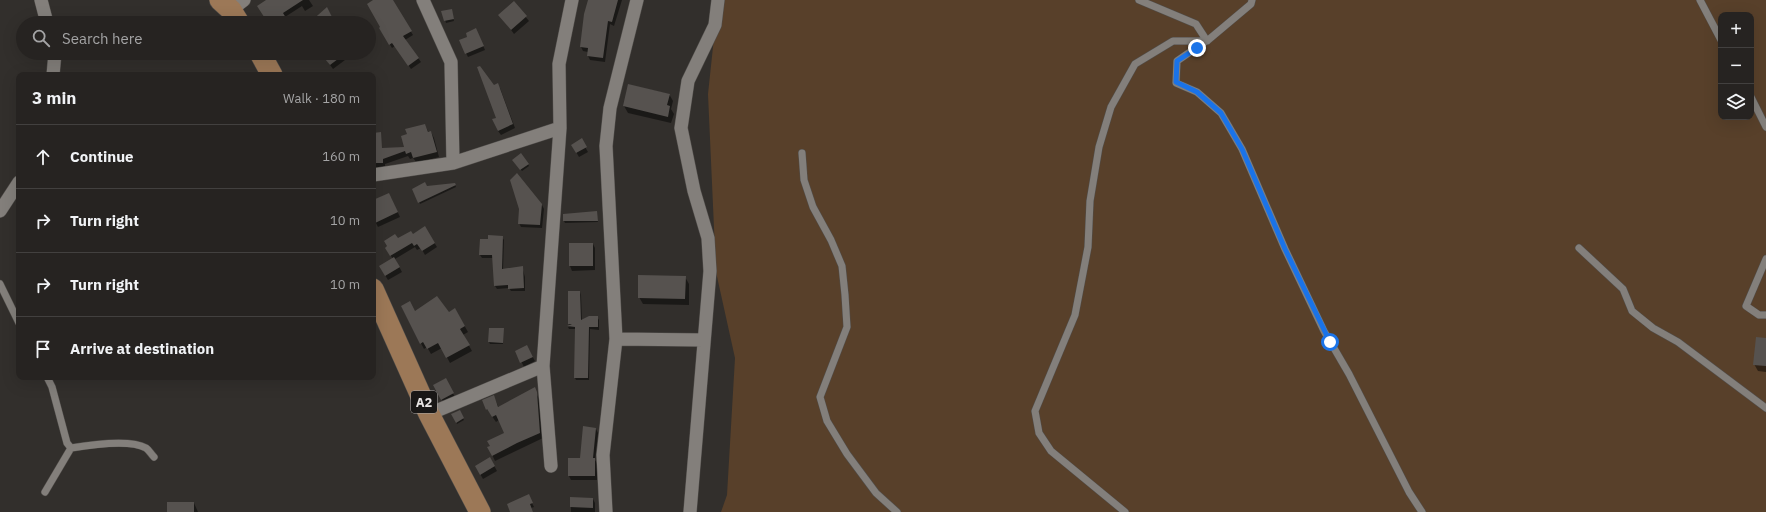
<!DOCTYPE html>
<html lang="en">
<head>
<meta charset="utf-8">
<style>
	:root { --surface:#262321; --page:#2e2b2a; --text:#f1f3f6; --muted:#a4a4a5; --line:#42403f }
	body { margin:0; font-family:"IBM Plex Sans",sans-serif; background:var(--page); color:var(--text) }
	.controls { position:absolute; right:12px; top:12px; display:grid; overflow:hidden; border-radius:8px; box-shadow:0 4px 16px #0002 }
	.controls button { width:36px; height:36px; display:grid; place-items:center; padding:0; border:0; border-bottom:1px solid var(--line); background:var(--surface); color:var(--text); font:20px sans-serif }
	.stop { position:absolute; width:12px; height:12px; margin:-9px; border:3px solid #1a73e8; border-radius:50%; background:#fff }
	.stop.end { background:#1a73e8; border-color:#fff; box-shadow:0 1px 4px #0008 }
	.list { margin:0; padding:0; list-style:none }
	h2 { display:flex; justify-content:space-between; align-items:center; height:52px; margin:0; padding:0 16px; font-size:17px }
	h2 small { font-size:13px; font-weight:400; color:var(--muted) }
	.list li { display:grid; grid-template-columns:26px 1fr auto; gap:12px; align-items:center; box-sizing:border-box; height:64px; padding:0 16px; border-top:1px solid var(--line) }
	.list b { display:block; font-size:15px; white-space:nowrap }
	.list em { font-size:13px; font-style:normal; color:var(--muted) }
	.icon { flex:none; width:22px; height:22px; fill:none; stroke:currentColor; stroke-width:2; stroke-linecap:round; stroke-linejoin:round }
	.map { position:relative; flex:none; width:1766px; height:512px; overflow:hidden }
	.search { position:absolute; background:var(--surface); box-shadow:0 4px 16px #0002; left:16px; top:16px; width:360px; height:44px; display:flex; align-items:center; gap:10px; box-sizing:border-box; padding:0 14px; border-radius:22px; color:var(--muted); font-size:15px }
	.panel { position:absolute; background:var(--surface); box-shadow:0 4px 16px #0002; left:16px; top:72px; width:360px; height:308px; border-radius:8px }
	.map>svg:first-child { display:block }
	.grass { fill:#58402a; fill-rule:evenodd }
	.shadow { fill:#0007 }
	.building { fill:#56524f }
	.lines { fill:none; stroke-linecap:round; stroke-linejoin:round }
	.service-casing { stroke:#504d4a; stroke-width:8 }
	.minor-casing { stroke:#504d4a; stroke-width:14 }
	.primary-casing { stroke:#504d4a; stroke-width:22 }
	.service { stroke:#837f7b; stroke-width:7 }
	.minor { stroke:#837f7b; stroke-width:13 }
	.primary { stroke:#9c7857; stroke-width:21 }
	.route { stroke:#1a73e8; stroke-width:5 }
	.labels { text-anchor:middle; stroke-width:3; stroke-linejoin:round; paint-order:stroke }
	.shield { fill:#191716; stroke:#aaa7a6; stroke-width:1 }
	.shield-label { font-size:13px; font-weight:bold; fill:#e8e5e4 }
</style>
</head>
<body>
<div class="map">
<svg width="1766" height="512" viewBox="0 0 1766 512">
	<rect width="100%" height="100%" fill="#322f2c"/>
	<!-- grass -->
	<path class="grass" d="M 718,0 L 1766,0 L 1766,512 L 721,512 L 727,495 L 735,358 L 716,272 L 708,94 ZM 1721,15 L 1751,15 L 1751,117 L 1721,117 Z"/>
	<!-- shadow -->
	<path class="shadow" d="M 268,0 L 309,0 L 313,6 L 305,11 L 302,6 L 285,17 L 287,22 L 286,23 L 269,23 Z
		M 589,0 L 622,0 L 614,26 L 610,24 L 605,62 L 590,60 L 588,56 L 588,52 L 583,51 L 581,47 Z
		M 393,2 L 413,35 L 405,40 L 421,62 L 411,69 L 395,46 L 392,48 L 380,28 Z
		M 514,3 L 529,21 L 514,34 L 500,15 Z
		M 443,12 L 452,12 L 454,21 L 446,23 Z
		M 478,34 L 485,50 L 468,57 L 466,53 Z
		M 324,53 L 340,53 L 345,60 L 333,69 L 325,58 Z
		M 629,85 L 669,94 L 673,101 L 671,109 L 674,114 L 671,123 L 628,113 L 624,106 Z
		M 493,86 L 500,88 L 515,128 L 501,135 L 498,131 Z
		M 425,125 L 429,133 L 431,132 L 434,138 L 439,157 L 417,163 L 413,158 L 410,159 L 408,156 L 385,164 L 385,168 L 373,168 L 373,149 L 405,148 L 408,135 Z
		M 581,140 L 588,152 L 579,157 L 572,145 Z
		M 514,162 L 528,164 L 529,166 L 522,171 Z
		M 455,184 L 456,187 L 420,204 L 413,189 Z
		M 391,198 L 400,217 L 378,227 L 373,217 L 373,201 Z
		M 542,205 L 544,209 L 542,228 L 521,227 L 519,223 Z
		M 596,212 L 598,222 L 565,223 L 564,221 Z
		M 425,228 L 437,247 L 425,255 L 421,248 L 417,250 L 415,247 L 395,259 L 402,272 L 388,280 L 380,267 L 393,259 L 386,248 L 397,239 L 412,235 Z
		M 502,237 L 504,240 L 503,270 L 522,267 L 525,277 L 525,291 L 511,291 L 509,288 L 497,289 L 495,286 L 493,258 L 482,258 L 480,255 L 489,240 Z
		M 570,244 L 593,244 L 595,248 L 595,270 L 572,271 L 570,266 Z
		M 685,277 L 689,284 L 689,305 L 643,304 L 639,297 Z
		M 580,292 L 581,295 L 582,320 L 597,317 L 599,320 L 599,330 L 590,329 L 589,380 L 576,380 L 575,378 L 576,329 L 569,329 L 568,327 L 570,326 L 569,323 Z
		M 402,307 L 415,313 L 448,313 L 455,309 L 468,332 L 463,335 L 472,351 L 450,363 L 442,348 L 431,354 L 427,347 L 424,349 Z
		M 503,329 L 503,344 L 490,344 L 489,342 Z
		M 1766,339 L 1766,372 L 1758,371 L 1754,364 Z
		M 529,350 L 535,361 L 524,367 L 516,351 Z
		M 445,379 L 455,397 L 444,403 L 434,385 Z
		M 534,389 L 539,399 L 543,438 L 495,461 L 489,448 L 505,433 L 499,420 L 496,422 L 487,409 L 494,397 L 499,408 Z
		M 459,411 L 464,420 L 457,424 L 452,414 Z
		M 596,429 L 598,433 L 595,460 L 597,463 L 597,480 L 571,480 L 569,476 L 580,459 Z
		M 490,458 L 497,471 L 483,479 L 476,467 Z
		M 571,498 L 593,499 L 595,503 L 595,512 L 571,512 Z
		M 530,499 L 534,507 L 531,508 L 533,512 L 511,512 Z
		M 194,503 L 198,512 L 168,512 Z"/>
	<!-- building -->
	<path class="building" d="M 266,0 L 303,0 L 283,13 L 286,18 L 277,23 L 268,23 L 257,6 Z
		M 373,0 L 393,0 L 412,31 L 403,36 L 419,58 L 408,66 L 392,43 L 389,45 L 379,28 L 380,27 L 367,4 Z
		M 588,0 L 618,0 L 612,22 L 608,21 L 603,58 L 587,56 L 588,48 L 580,47 L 584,14 Z
		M 514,1 L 527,16 L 511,30 L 498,15 Z
		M 327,7 L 335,23 L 309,23 Z
		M 452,9 L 454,19 L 444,21 L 441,11 Z
		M 476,28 L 484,46 L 465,54 L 459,40 L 467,37 L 466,33 Z
		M 320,53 L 346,53 L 330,65 Z
		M 480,66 L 494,85 L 498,83 L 513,124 L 498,131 L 492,119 L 496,118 L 477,67 Z
		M 628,84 L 670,94 L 667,105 L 670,106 L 668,117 L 623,106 Z
		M 425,124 L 428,132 L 431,131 L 437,152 L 413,158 L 411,152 L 406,154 L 405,151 L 383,159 L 383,163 L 373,163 L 373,133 L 381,132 L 382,148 L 404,147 L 401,136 L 407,134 L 405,129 Z
		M 582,138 L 587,147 L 576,153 L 571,145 Z
		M 521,153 L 529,164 L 520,170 L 512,160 Z
		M 517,173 L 542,204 L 540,225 L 518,224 L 519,209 L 510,180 Z
		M 425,182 L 427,186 L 455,183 L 456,185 L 418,203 L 412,189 Z
		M 389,193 L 398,212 L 373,224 L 373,200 Z
		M 597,211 L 598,221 L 563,221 L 563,214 Z
		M 425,226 L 435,243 L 422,251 L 417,244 L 414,246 L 412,243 L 390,256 L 385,248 L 387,246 L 384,241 L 395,234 L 398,238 L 411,231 L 413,234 Z
		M 488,235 L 503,236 L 502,269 L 523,266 L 524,288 L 508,289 L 508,285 L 494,286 L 492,255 L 479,255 L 480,239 L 488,239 Z
		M 569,243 L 593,243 L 593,266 L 569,266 Z
		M 394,257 L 400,267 L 385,276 L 379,266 Z
		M 638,275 L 686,276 L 685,299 L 638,298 Z
		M 568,291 L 580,291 L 581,320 L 589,316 L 598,316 L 598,327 L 589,327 L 588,378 L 574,378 L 575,327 L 567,326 L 572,324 L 568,324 Z
		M 437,296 L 449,312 L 455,308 L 465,326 L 460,329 L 470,345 L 446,358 L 438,343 L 427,349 L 423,342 L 420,344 L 401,306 L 410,301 L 415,311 Z
		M 489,328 L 504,328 L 503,343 L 488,342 Z
		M 1756,337 L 1766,338 L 1766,366 L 1753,365 Z
		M 527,345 L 533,357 L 520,363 L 515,351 Z
		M 446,378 L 454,393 L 441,400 L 433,385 Z
		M 535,387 L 537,392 L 540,433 L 517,443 L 492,456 L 487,447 L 490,446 L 487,441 L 504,433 L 496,415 L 492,417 L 487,409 L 486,410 L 482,400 L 494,395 L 498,407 Z
		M 460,410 L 464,418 L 456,423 L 451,414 Z
		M 583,426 L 596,428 L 593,458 L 595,458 L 595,476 L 568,476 L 568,458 L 580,458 Z
		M 490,457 L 495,466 L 480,475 L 475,466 Z
		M 529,494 L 533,503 L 530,504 L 533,512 L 510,512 L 507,504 Z
		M 570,497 L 593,498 L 593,508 L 570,507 Z
		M 167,502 L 194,502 L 194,512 L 167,512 Z"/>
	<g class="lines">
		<!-- service casing -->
		<g class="service-casing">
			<path id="service" d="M 1139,0 L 1196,24 L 1207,41 L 1251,4 L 1252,0
				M 1700,0 L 1721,40
				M 1206,41 L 1177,61 L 1176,83 L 1197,92 L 1221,113 L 1242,149 L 1285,249 L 1324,331 L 1349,374 L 1409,492 L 1422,512
				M 1751,97 L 1766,127
				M 802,153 L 804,180 L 813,207 L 831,240 L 842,266 L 845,295 L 847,327 L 820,397 L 827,421 L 847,454 L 876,493 L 897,512
				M 1579,248 L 1623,289 L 1632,311 L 1653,328 L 1678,342 L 1766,408
				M 1766,259 L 1746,306 L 1759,315 L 1766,315
				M 0,284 L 19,323
				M 71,448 C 89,445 130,439 146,448 C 149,450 151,454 154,457
				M 45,492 L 71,448 L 67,443 L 52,387 L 47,377
				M 1125,512 L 1051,451 L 1039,433 L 1035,411 L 1075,315 L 1088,247 L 1090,201 L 1099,147 L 1111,107 L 1135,64 L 1173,41 L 1207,41"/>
		</g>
		<!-- minor casing -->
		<g class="minor-casing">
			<path id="minor" d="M 41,0 L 47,23
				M 423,0 L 451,62 L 453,163 L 560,128
				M 231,10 L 244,0
				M 53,75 L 55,53
				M 373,175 L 453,163
				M 0,211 L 19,182
				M 616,339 L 704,340
				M 429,414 L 543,366
				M 551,466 L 543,366 L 560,128 L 559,64 L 572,0
				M 606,512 L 603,455 L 616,339 L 606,146 L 610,108 L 637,0
				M 690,512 L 710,271 L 708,238 L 694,191 L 681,128 L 688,81 L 715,25 L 718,0"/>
		</g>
		<!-- primary casing -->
		<g class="primary-casing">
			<path id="primary" d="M 220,0 L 231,10 L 239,23
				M 260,53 L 272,75
				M 373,289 L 429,414 L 480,512"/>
		</g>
		<!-- service -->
		<use href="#service" class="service"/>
		<!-- minor -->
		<use href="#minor" class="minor"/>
		<!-- primary -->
		<use href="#primary" class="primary"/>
	</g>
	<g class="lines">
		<!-- route -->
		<path class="route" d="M 1197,48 L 1177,61 L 1176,82 L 1197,92 L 1221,113 L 1242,149 L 1285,249 L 1330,342"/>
	</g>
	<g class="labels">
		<!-- shield labels -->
		<rect class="shield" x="411" y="391" width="26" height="22" rx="3"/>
		<g class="shield-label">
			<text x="424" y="407">A2</text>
		</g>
	</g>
</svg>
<div class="controls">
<button>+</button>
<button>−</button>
<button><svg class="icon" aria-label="layers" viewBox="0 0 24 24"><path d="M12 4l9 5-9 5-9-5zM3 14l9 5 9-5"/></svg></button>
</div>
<div class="stop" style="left:1330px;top:342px"></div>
<div class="stop end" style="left:1197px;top:48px"></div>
<div class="search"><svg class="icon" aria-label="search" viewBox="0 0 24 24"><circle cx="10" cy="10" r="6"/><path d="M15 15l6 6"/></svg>Search here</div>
<section class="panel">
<h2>3 min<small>Walk · 180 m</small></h2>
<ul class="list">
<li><svg class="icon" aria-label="ahead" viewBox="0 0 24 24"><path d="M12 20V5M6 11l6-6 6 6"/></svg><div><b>Continue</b></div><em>160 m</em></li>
<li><svg class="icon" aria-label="right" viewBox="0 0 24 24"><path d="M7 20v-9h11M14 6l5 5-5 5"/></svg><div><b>Turn right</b></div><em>10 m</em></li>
<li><svg class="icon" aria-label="right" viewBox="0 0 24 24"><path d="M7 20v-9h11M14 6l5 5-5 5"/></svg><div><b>Turn right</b></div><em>10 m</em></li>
<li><svg class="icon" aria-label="arrive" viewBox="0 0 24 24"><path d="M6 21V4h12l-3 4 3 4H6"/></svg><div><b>Arrive at destination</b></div></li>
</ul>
</section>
</div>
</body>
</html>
